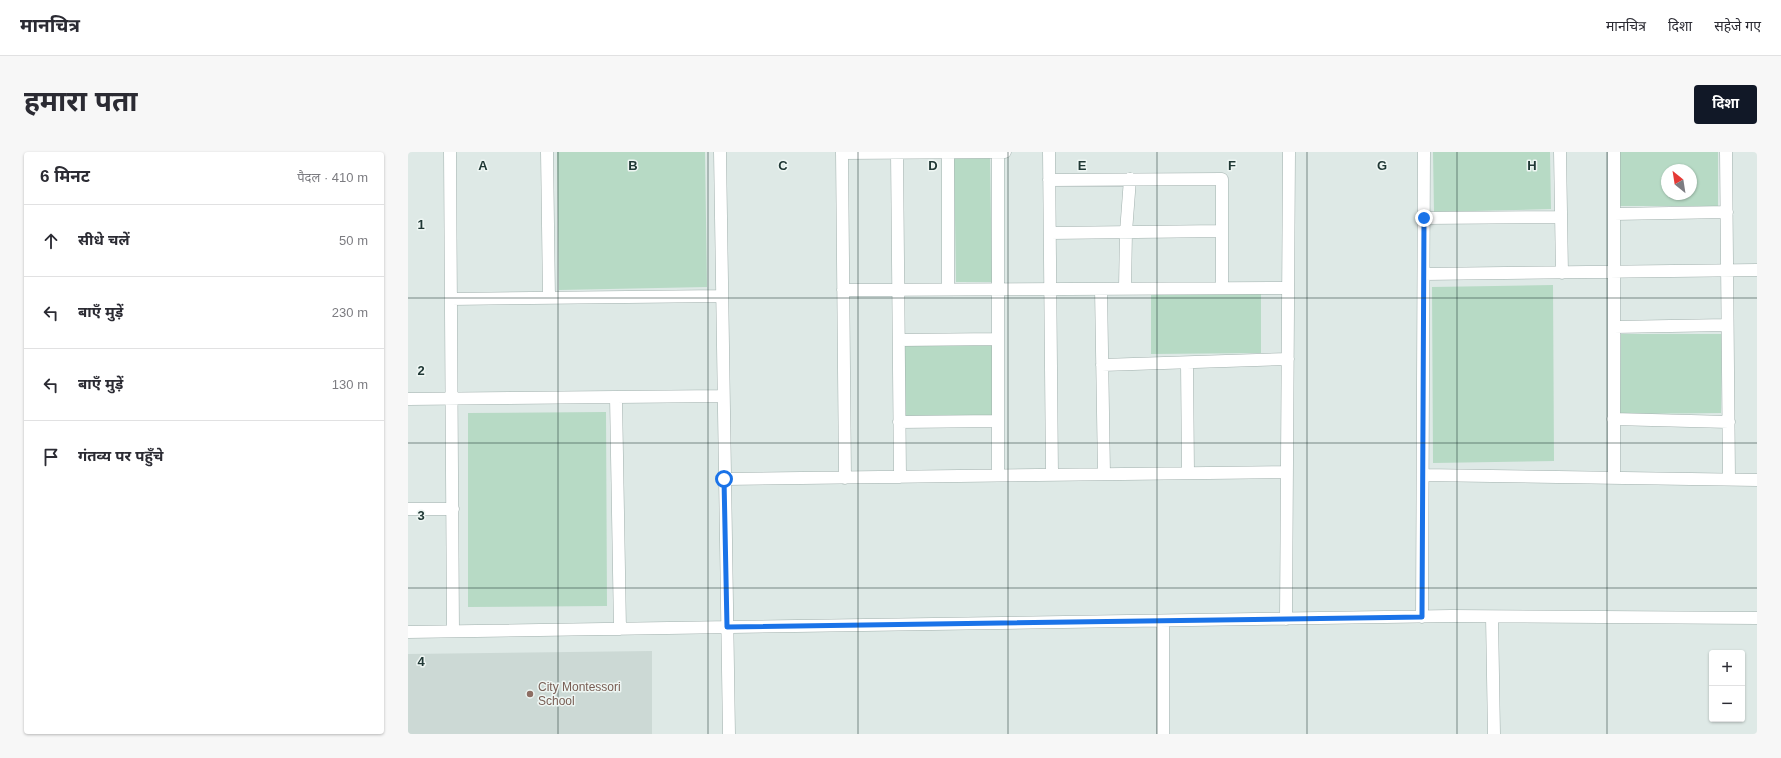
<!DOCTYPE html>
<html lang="hi">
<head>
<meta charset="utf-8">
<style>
	:root { --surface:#fff; --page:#f7f7f7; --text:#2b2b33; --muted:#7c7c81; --line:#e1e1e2; --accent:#111827 }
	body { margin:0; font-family:Helvetica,"Noto Sans Devanagari",sans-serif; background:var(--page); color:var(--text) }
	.controls { position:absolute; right:12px; bottom:12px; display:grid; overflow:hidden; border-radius:4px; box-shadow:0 1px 3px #0004 }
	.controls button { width:36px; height:36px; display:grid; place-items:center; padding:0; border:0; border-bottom:1px solid var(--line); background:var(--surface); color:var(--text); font:20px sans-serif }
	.compass { position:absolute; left:1253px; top:12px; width:36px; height:36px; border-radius:50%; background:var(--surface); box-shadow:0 1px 3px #0004; rotate:330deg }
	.stop { position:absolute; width:12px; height:12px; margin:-9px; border:3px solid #1a73e8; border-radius:50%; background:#fff }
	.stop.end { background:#1a73e8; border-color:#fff; box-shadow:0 1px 4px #0008 }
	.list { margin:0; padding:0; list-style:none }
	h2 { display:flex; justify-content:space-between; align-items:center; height:52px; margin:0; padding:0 16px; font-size:17px }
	h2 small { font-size:13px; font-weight:400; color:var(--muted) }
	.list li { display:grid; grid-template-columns:26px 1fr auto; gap:12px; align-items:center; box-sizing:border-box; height:72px; padding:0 16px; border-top:1px solid var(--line) }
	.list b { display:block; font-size:15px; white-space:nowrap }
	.list em { font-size:13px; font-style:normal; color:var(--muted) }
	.icon { flex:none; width:22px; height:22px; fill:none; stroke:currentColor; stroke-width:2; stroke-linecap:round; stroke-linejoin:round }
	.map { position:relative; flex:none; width:1349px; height:582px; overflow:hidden; border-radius:4px }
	header { display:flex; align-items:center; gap:24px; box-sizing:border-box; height:56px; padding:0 20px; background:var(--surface); border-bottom:1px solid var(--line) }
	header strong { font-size:19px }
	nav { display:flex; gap:22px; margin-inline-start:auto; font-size:14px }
	.intro { display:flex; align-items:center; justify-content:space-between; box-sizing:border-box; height:96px; padding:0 24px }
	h1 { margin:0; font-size:28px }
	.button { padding:10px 18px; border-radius:4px; background:var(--accent); color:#fff; font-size:14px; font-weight:700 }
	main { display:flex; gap:24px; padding:0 24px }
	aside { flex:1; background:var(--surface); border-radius:4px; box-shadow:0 1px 3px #0004 }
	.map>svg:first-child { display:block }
	.built { fill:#ccd9d5 }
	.green { fill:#b7dac5; fill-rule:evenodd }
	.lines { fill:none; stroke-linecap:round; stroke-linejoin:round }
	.street-casing { stroke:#a1b0ad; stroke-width:13 }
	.street { stroke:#fff; stroke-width:12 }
	.route { stroke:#1a73e8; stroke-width:5 }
	.grid { fill:none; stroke:#203835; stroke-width:1; stroke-opacity:0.55 }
	.education-dot { fill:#8d6e63; stroke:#eef6f3; stroke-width:1.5 }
	.labels { text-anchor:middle; stroke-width:3; stroke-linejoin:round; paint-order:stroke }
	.education-label { font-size:12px; fill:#785e54; stroke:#eef6f3; text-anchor:start }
	.grid-label { font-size:13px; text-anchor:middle; font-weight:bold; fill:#203835; stroke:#eef6f3; stroke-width:3; stroke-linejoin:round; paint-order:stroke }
</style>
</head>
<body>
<header>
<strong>मानचित्र</strong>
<nav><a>मानचित्र</a><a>दिशा</a><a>सहेजे गए</a></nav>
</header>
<div class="intro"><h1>हमारा पता</h1><a class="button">दिशा</a></div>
<main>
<aside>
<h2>6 मिनट<small>पैदल · 410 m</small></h2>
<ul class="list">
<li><svg class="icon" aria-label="ahead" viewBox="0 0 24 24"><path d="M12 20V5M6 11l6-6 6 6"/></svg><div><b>सीधे चलें</b></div><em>50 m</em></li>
<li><svg class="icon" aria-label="left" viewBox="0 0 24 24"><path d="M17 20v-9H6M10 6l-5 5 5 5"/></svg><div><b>बाएँ मुड़ें</b></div><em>230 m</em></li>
<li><svg class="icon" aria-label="left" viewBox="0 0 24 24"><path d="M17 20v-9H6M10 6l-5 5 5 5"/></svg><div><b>बाएँ मुड़ें</b></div><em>130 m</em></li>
<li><svg class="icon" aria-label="arrive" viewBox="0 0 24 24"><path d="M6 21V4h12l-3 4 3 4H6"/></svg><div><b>गंतव्य पर पहुँचे</b></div></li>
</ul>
</aside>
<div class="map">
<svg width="1349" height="582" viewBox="0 0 1349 582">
	<rect width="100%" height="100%" fill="#dee9e6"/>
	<!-- built -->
	<path class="built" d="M 244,499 L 244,582 L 0,582 L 0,502 Z"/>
	<!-- green -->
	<path class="green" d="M 149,0 L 297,0 L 299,135 L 151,138 Z
		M 1025,0 L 1142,0 L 1143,57 L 1026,60 Z
		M 1211,0 L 1310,0 L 1310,54 L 1211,54 ZM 1259,18 L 1283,18 L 1283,42 L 1259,42 Z
		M 546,5 L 582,5 L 584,130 L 548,130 Z
		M 1145,133 L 1146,309 L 1025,311 L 1024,135 Z
		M 853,140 L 853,201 L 743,202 L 743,141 Z
		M 1213,182 L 1314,182 L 1313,261 L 1212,262 Z
		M 585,193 L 585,264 L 497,265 L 496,194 Z
		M 198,260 L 199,454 L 60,455 L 60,261 Z"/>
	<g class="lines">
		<!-- street casing -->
		<g class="street-casing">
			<path id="street" d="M 42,0 L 45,479
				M 139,0 L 141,146
				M 312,0 L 321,582
				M 434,0 L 437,326
				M 540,0 L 540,137
				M 590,0 L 590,323
				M 641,0 L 644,323
				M 1152,0 L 1154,121
				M 1206,0 L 1206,326
				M 1318,0 L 1321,327
				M 434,1 L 597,0
				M 489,1 L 492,325
				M 641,28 L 814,27 L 814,136
				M 1206,62 L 1319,60
				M 1016,66 L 1153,65
				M 642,81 L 814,79
				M 1016,122 L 1349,118
				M 717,136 L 718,80 L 722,27
				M 693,137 L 696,322
				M 435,138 L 880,136
				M 43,147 L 314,144
				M 1206,175 L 1319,173
				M 491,188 L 590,187
				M 779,211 L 780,321
				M 694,213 L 880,207
				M 208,245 L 212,477
				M 0,247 L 315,244
				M 1205,267 L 1321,270
				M 491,270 L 590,269
				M 1015,323 L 1349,328
				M 316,327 L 879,320
				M 0,357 L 45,357
				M 1014,465 L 1016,0
				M 1084,465 L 1086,582
				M 878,467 L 881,0
				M 0,480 L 1043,464 L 1349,466
				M 755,582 L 755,469"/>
		</g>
		<!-- street -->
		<use href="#street" class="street"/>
	</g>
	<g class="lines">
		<!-- route -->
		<path class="route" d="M 316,327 L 319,475 L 1014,465 L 1016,66"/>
	</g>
	<!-- grid -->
	<path class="grid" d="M 150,0 L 150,582M 300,0 L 300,582M 450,0 L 450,582M 600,0 L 600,582M 749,0 L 749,582M 899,0 L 899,582M 1049,0 L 1049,582M 1199,0 L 1199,582M 0,146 L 1349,146M 0,291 L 1349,291M 0,436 L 1349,436"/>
	<!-- markers -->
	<circle class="education-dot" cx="122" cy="542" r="4"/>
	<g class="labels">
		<!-- education labels -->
		<g class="education-label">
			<text x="130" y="539">City Montessori<tspan x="130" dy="14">School</tspan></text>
		</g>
	</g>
	<g class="grid-label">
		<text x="75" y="18">A</text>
		<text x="225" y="18">B</text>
		<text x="375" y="18">C</text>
		<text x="525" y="18">D</text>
		<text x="674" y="18">E</text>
		<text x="824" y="18">F</text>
		<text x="974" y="18">G</text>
		<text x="1124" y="18">H</text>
		<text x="13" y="77">1</text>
		<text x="13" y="223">2</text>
		<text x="13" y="368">3</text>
		<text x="13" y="514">4</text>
	</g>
</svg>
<div class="controls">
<button>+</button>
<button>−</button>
</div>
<svg class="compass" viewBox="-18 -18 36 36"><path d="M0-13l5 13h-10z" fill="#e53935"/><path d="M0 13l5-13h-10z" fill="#7c7c81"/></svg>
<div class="stop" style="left:316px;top:327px"></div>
<div class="stop end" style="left:1016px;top:66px"></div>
</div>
</main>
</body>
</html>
